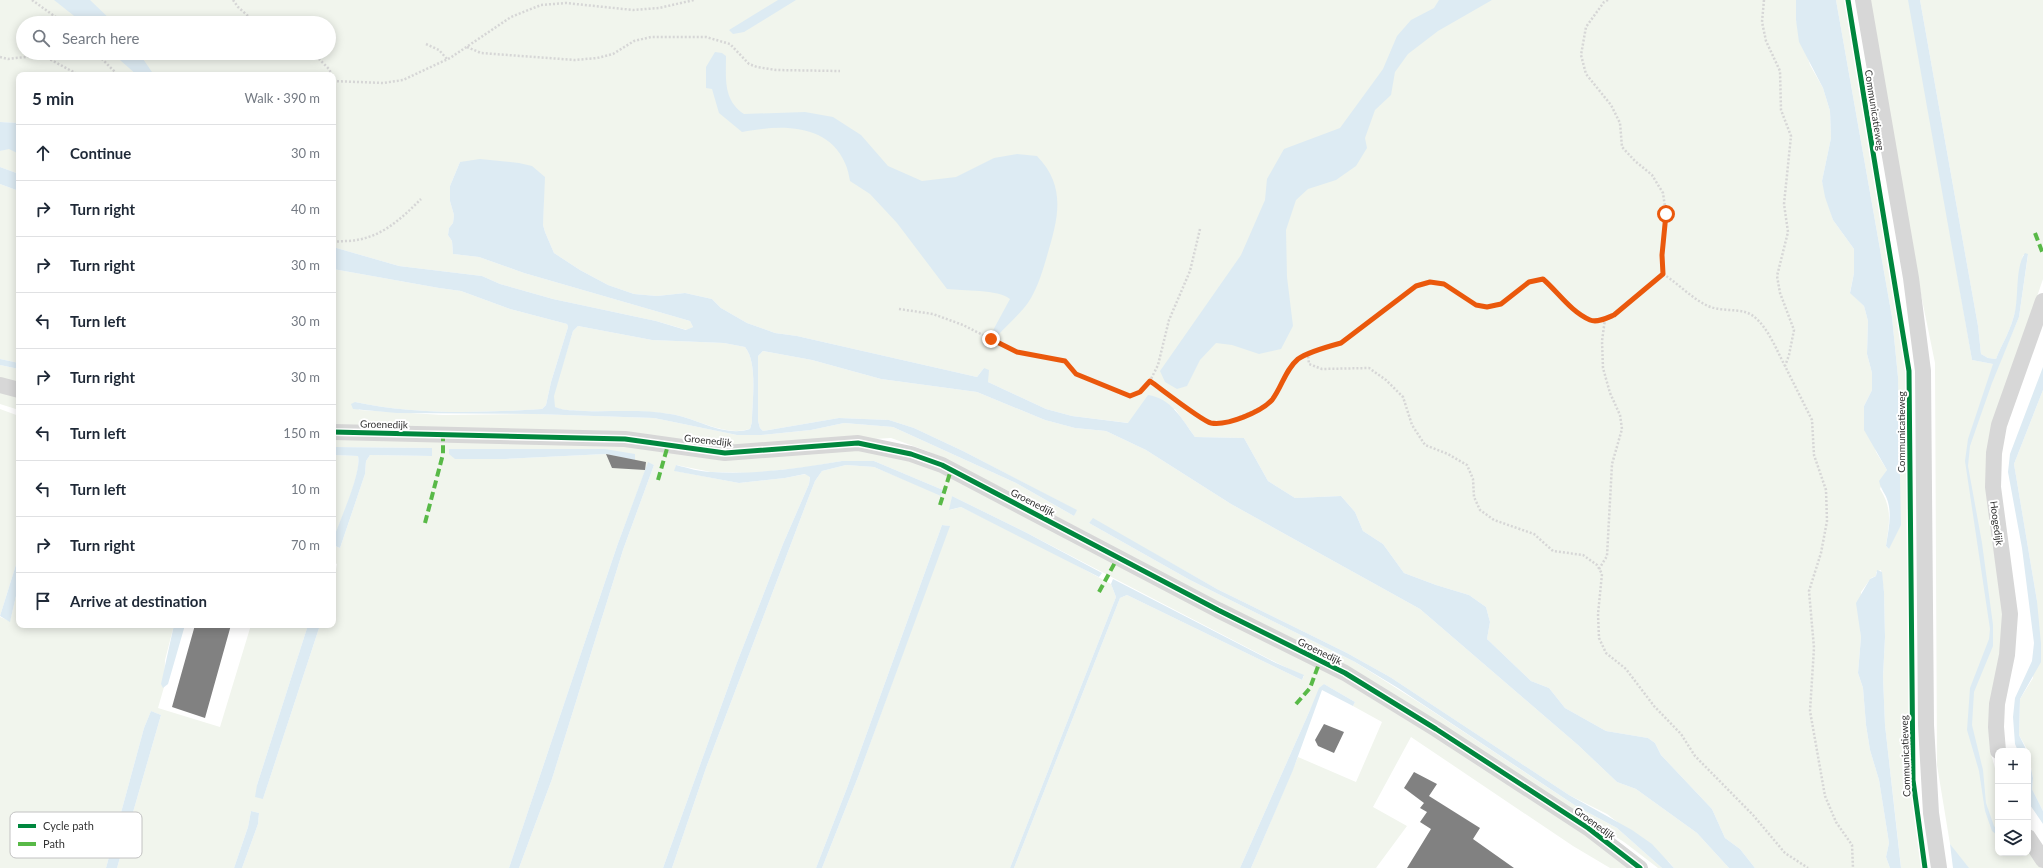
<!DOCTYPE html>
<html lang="en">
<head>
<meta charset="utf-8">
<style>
	:root { --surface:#fff; --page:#f2f2f3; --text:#1f2937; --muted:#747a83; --line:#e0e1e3 }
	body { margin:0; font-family:Lato,sans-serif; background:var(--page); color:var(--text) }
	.controls { position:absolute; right:12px; bottom:12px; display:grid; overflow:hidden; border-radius:8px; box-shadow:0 2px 10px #0003 }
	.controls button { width:36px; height:36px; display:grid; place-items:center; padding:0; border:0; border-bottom:1px solid var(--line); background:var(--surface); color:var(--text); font:20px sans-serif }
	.stop { position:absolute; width:12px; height:12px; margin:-9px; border:3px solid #ea580c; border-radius:50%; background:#fff }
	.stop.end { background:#ea580c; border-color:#fff; box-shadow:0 1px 4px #0008 }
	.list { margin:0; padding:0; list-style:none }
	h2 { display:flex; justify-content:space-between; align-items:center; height:52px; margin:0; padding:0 16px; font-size:17px }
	h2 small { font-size:13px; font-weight:400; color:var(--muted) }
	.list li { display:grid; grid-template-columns:26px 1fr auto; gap:12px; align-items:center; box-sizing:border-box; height:56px; padding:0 16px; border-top:1px solid var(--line) }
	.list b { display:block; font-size:15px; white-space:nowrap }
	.list em { font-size:13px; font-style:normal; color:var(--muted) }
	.icon { flex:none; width:22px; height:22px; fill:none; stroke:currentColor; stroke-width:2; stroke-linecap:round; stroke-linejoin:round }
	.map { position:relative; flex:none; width:2043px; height:868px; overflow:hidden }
	.search { position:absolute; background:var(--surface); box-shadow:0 2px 10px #0003; left:16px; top:16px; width:320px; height:44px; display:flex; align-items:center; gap:10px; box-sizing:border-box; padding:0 14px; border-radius:22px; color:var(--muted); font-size:15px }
	.panel { position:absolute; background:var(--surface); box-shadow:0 2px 10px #0003; left:16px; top:72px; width:320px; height:556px; border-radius:8px }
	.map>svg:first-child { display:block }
	.green { fill:#f1f5ed; fill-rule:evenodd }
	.water { fill:#ddebf3; fill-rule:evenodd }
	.building { fill:#818181 }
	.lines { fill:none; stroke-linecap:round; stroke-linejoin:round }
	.path { stroke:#d6d6d6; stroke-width:2.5; stroke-dasharray:2 2; stroke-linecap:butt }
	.minor { stroke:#d7d7d7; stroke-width:16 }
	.quiet { stroke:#58b947; stroke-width:4; stroke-dasharray:8 4; stroke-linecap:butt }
	.cycleway-casing { stroke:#fff; stroke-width:8 }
	.cycleway { stroke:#00873e; stroke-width:5 }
	.route { stroke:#ea580c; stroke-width:5 }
	.labels { text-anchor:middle; stroke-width:4; stroke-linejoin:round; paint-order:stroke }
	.street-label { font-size:10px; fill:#333; stroke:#fff }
	.key { fill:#fff; stroke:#c2c2c2; stroke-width:1 }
	.key-label { font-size:11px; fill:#333 }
</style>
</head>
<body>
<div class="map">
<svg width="2043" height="868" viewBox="0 0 2043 868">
	<rect width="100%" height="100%" fill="#fff"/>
	<!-- green -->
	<path class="green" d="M 0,0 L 1796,0 L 1796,20 L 1810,65 L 1823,88 L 1830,111 L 1831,138 L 1822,181 L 1833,220 L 1854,249 L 1854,273 L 1850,292 L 1864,306 L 1868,321 L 1867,354 L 1872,373 L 1872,390 L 1864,406 L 1876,452 L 1887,470 L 1880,489 C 1893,509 1889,524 1886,546 L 1889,549 L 1899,443 L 1898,377 L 1892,317 L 1836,0 L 1846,0 L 1905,364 L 1908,414 L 1909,755 L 1914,812 L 1922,868 L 1901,868 L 1900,858 L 1885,725 L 1883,677 L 1885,637 L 1884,592 L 1881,570 L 1876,572 L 1876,576 L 1871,578 L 1861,592 L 1860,623 L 1861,637 L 1858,673 L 1863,688 L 1866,725 L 1870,750 L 1879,780 L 1889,843 L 1886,857 L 1890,868 L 1755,868 L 1740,849 L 1725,838 L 1712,809 L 1661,755 L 1655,743 L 1648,738 L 1606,731 L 1565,708 L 1549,688 L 1531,681 L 1487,639 L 1490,622 L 1486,607 L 1469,595 L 1436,585 L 1404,573 L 1383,544 L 1363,531 L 1355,512 L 1341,496 L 1295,498 L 1268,481 L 1244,438 L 1195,437 L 1175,409 L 1139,410 L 1129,423 L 1072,416 L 1046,409 L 988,382 L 984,368 L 977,377 L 797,336 L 775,333 L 747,323 L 721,308 L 712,299 L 685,293 L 657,296 L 634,294 L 608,285 L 580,270 L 554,253 L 545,232 L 543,225 L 544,177 L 460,162 L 450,186 L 450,201 L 454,215 L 453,223 L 449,228 L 448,235 L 452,241 L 453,254 L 479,257 L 524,273 L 690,321 L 693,327 L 687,330 L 656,321 L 553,299 L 500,284 L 482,276 L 399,266 L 333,247 L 333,75 L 19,75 L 19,123 L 0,122 ZM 23,23 L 329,23 L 329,53 L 23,53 Z
		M 1868,0 L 1910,0 L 1972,360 L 1993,364 L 1996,371 L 2019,317 L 2028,255 L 2023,255 C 2018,276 2020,299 2013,319 C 2009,333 2001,346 1996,359 L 1988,358 L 1981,354 L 1978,326 L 1920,0 L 2043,0 L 2043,279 L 1992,429 L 2002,598 L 2002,627 L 1991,754 L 1998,779 L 1998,853 L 2028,853 L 2028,849 L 2041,868 L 1965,868 L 1950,844 L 1937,765 L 1935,363 L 1909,236 Z
		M 9,148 L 19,154 L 19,174 L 0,167 L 0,151 Z
		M 0,184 L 19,191 L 19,363 L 0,359 Z
		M 333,269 L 439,288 L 461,291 L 510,309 L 567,324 L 568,327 L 551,382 L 546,405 L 542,409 C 481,413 415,415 355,402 L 359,410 L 443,415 L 535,414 L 654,418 L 737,435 L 761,435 L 811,430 L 844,423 L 893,427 L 1016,483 L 1074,516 L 1076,510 L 963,451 L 914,428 L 889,420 L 839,418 L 763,431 L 760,428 L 758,421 L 758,356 L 763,351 L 812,360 L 881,379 L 977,392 L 1045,420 L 1075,428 L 1106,431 L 1146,450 L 1231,504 L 1420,609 L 1578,745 L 1617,782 L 1636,789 L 1697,833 L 1729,868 L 1674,868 L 1669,862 L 1607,814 L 1569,795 L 1390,677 L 1347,653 L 1217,589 L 1093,519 L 1089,523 L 1190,580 L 1355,662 L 1423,705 L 1576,806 L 1617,828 L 1662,868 L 1658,868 L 1624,842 L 1596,824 L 1188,587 L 1017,495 L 927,451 L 891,438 L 736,447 L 333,425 Z
		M 578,326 L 652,340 L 724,343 L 745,347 C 758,363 752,401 752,422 L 750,429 C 723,437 695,417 670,414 C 642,410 613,412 584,411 C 574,410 564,411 554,407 L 553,396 L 573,331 Z
		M 0,365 L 19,369 L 19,382 L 0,378 Z
		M 0,390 L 19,395 L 19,410 L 0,404 Z
		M 2043,390 L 2043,811 L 2032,789 L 2033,778 L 2028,751 L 2019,735 L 2020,699 L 2033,678 L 2037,601 L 2014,464 Z
		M 0,409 L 19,416 L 19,555 L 0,616 Z
		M 333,436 L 873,449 L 936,469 L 1335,672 L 1573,823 L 1633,868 L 1610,868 L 1573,846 L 1411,737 L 1373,807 L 1407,826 L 1376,868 L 1251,868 L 1298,757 L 1356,782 L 1382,722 L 1353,706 L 1355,702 L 1324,684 L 1310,710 L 1240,868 L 1014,868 L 1120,598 L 1127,595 L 1302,680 L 1304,676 L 1277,663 L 1027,533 L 952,496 L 950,510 L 961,507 L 1043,547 L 1111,584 L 1116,597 L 1010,868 L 822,868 L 858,777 L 949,526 L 942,525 L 847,788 L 816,868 L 672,868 L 706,768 L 808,499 L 815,481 L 822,471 L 846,465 L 874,467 L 941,495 L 943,490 L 874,461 L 842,461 L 807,467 L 752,473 L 711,472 L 676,465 L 675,471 L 739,483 L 785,478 L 806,474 L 810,476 L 809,484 L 783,544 L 736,665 L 663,868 L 519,868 L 552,779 L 623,550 L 654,465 L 648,463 L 617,546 L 509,868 L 242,868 L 258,824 L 259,813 L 251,811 L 248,827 L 234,868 L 117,868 L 161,715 L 151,711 L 144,728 L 106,868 L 0,868 L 0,617 L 10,621 L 19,583 L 19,625 L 174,625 L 165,660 L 164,687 L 158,708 L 220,727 L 251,625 L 308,625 L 257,785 L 263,799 L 320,625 L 333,625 L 333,585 L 337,564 L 333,562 L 333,545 L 340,548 L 365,474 L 366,461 L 370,455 L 432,456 L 432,448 L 333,447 ZM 458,449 L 605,450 L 606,454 L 505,459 L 455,459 Z
		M 333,455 L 358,456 C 362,474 340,521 333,540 Z"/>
	<!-- water -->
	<path class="water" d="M 54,0 L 90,0 L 114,23 L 83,23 Z
		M 778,0 L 796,0 L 744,32 L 733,34 L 729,30 Z
		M 1439,0 L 1492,0 L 1438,31 L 1408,54 L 1395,72 L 1391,95 L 1375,110 L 1365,138 L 1367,148 L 1356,166 L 1336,180 L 1308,189 L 1296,200 L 1286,230 L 1287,277 L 1293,326 L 1281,349 L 1259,354 L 1232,345 L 1216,343 L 1200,360 L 1187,386 L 1177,389 L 1165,382 L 1160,371 L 1241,255 L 1265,200 L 1267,179 L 1284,149 L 1340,128 L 1383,69 L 1397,36 L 1411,20 L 1434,8 Z
		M 1796,0 L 1836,0 L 1892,317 L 1898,377 L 1901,525 L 1889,549 L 1886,546 C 1888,532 1892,516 1888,502 C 1886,494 1881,490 1879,481 L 1887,470 L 1864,430 L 1864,406 L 1872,390 L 1872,373 L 1867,354 L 1868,321 L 1864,306 L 1850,293 L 1854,273 L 1854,249 L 1833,220 L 1825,197 L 1822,181 L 1831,138 L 1830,111 L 1823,88 L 1799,42 L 1796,20 Z
		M 1908,0 L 1920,0 L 1978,326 L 1981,354 L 1988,358 L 1996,359 C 2001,346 2009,333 2013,319 C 2020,300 2014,269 2025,253 L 2028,254 L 2019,317 L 1992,383 L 1970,446 L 1968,466 L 1982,543 L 1993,625 L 1993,646 L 1974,692 L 1972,725 L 1983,770 L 1986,803 L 1994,826 L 1998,831 L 1998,836 L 1992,831 L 1985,811 L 1979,771 L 1967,730 L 1970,688 L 1989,639 L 1990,629 L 1965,461 L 1968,439 L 1993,364 L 1972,360 Z
		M 715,52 L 722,53 L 726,56 C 726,79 723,100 744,114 L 805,112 L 833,117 L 861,135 L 888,166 L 922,181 L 956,177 L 994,158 L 1017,154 L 1037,156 C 1067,187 1058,219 1047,256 C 1043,270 1038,286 1031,298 C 1023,312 1008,324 998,335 L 991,334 L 1010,299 C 998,289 963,291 947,289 L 897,223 L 870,194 L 850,181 C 849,176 848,169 845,163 C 827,122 778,125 742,132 L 719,113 L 712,89 L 706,88 L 706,67 Z
		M 112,53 L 139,53 L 154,75 L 137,75 Z
		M 0,122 L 19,123 L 19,154 L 9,149 L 0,151 Z
		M 480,159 L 519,163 L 532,166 L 545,177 L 543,225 L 545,232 L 554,253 L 580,270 L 608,285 L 634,294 L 657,296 L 685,293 L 712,299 L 721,308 L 747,323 L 775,333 L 797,336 L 977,377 L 984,368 L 989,370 L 988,382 L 1046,409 L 1072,416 L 1128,423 L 1148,395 C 1171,398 1182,419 1195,437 L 1244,438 L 1268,481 L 1295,498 L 1341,496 L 1355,512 L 1363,531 L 1383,544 L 1404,573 L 1436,585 L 1469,595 L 1486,607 L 1490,622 L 1487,639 L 1531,681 L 1549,688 L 1565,708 L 1606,731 L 1648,738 L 1655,743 L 1661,755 L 1712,809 L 1725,838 L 1740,849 L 1755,868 L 1729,868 L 1697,833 L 1636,789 L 1617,782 L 1578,745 L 1420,609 L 1231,504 L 1146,450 L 1106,431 L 1075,428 L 1045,420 L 977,392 L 881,379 L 812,360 L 763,351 L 758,356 L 758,421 L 760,428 L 763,431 L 839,418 L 889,420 L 914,428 L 963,451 L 1077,510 L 1074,516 L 1016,483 L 893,427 L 844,423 L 811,430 L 761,435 L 737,435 L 654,418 L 535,414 L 397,413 L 353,409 L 351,404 L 355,402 C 415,415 481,413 542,409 L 546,405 L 551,382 L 568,327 L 567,324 L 510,309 L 461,291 L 439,288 L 333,269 L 333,247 L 399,266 L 482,276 L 500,284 L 553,299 L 656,321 L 686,330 L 693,327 L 690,321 L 524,273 L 479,257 L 453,254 L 452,241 L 448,235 L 449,228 L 453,223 L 454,215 L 450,201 L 450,186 L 460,162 ZM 578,326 L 652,340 L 724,343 L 745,347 C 758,363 752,401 752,422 L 750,429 C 724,438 695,417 670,414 C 642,409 613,412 584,411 C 574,410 565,411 555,407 L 554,396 L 573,331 Z
		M 0,167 L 19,174 L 19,191 L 0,184 Z
		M 0,359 L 19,363 L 19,369 L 0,365 Z
		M 2043,367 L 2043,390 L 2014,464 L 2037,601 L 2041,644 L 2041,662 L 2020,699 L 2019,735 L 2027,751 L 2018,751 L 2015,744 L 2013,717 L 2015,698 L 2032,661 L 2034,643 L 2022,548 L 2008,472 L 2010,454 Z
		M 333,447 L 432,448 L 432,456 L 370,455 L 366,461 L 365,474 L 340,548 L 333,545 L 333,540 C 339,522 362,472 358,456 L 333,455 Z
		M 449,449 L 605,449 L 635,454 L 635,460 L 606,454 L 505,459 L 455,459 L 449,454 Z
		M 842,461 L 874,461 L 943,490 L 941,496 L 874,467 L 846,465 L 822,471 L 815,481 L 808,499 L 706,768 L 672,868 L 663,868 L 736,665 L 783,544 L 809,484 L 810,477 L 805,474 L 785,478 L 739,483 L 674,471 L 676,465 C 688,468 700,472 712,472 C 756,475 799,468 842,461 Z
		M 648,462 L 654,465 L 623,550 L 552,779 L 519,868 L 509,868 L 617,546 Z
		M 952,496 L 1027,533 L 1102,573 L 1099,577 L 961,507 L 949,510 Z
		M 1093,518 L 1217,589 L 1347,653 L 1390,677 L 1569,795 L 1632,830 L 1652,844 L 1674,868 L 1662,868 L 1617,828 L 1576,806 L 1398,688 L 1355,662 L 1190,580 L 1089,523 Z
		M 942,525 L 950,526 L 858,777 L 822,868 L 816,868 L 847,788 Z
		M 19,555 L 19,583 L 10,622 L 0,616 Z
		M 1877,570 L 1882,572 L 1884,592 L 1885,637 L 1883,677 L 1885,725 L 1901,868 L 1890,868 L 1886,857 L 1889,843 L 1879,780 L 1870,750 L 1866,725 L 1863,688 L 1858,673 L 1861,637 L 1856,603 L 1870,579 L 1876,576 Z
		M 1113,579 L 1276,663 L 1304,675 L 1302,680 L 1127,595 L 1120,598 L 1014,868 L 1010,868 L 1116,597 L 1111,584 Z
		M 174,625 L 185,625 L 168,684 L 163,688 L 161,684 Z
		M 308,625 L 320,625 L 263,799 L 255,797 L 257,785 Z
		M 1324,684 L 1355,702 L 1353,706 L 1322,690 L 1293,770 L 1251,868 L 1240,868 L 1310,710 L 1319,688 Z
		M 151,711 L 161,715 L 117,868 L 106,868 L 144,728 Z
		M 2028,754 L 2033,778 L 2032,789 L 2043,811 L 2043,824 L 2028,802 Z
		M 251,811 L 259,813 L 258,824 L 242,868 L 234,868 L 248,827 Z
		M 1950,844 L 1969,868 L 1953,868 Z"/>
	<!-- building -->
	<path class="building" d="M 606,454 L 646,462 L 645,470 L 612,468 Z
		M 195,625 L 231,625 L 205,718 L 172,707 Z
		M 1324,724 L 1344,732 L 1334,753 L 1318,746 L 1315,740 Z
		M 1414,772 L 1437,784 L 1429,796 L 1480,828 L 1473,839 L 1514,868 L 1407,868 L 1431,829 L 1420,822 L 1427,812 L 1420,808 L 1424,803 L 1404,788 Z"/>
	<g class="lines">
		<!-- path -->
		<path class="path" d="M 32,0 L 64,23
			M 233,0 L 238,7 L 256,23
			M 1608,0 L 1604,2 L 1586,27 L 1581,55 L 1586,74 L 1611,105 L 1620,123 L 1622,147 L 1635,161 L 1652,175 L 1663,193 L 1666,214 L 1662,255 L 1663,274 L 1614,315 C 1607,318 1597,323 1590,320 C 1571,312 1558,292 1543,279 L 1529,282 L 1501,304 L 1487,307 L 1476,305 L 1444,284 L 1430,282 L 1416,286 L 1341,343 L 1326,347 L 1308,355 L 1309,364 L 1322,369 L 1369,368 L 1386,380 L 1403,397 L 1412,425 L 1425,445 L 1448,454 L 1467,465 L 1473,479 L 1474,497 L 1480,510 L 1494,520 L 1534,534 L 1553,551 L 1583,555 L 1597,565 L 1602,574 L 1598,614 L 1599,638 L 1606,653 L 1626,669 L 1654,706 L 1681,734 L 1695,756 L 1753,815 L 1785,853 L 1808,868
			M 1764,0 L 1762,22 L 1766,41 L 1780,71 L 1781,110 L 1791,136 L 1784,204 L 1788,232 L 1777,276 L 1780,293 L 1794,330 L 1789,355 L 1785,366 L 1812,420 L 1814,455 L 1826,490 L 1827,521 L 1821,553 L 1809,591 L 1814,648 L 1810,711 L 1825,796 L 1836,822 L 1852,845 L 1853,868
			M 426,44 L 439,50 L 447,59
			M 467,47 L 481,53 L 575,60 L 597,58 L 613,54 L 634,41 L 651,37 L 706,37 L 730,44 L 749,64 L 757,67 L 776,70 L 840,71
			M 96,53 L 118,75
			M 313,53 L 329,69 L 332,75
			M 0,57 L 8,59 L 42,55 L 79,75
			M 333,81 L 383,83 L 403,80 L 450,58 L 511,17 L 541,5 L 566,3 L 633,10 L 659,8 L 694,0
			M 1200,229 L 1190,271 L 1169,320 L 1158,365 L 1150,381 L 1209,423 L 1228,422 L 1258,409 L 1272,400 L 1286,374 L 1299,358 L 1308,355
			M 333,241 C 338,242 343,241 348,241 C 380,239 400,220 421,199
			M 1663,274 C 1679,284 1691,298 1708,306 C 1719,311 1734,309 1745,312 C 1764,317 1776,349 1785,366
			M 899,309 L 933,314 L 963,325 L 1017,352 L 1065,361 L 1076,374 L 1130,396 L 1140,392 L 1150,381
			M 1599,569 L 1607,556 L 1612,464 L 1622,429 L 1620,415 L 1610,393 L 1603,368 L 1602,341 L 1605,319"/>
		<!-- minor -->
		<path class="minor" d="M 1863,0 L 1911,278 L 1923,371 L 1926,725 L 1931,813 L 1939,868
			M 0,385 L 19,390
			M 333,432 L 625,439 L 725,453 L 858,443 L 911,454 L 942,465 L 1218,610 L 1345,673 L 1436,729 L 1588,828 L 1640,868
			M 1998,751 L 1996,727 L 1997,704 L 2007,655 L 2010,614 L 1993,487 L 1994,453 L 1999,425 L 2043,301
			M 2028,837 L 2043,860"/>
		<!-- quiet -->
		<path class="quiet" d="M 2035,233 L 2043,254
			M 658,480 L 668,445
			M 940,505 L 951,470
			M 425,523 L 443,454 L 443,434
			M 1099,592 L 1118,557
			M 1296,704 L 1310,688 L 1320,661"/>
		<!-- cycleway casing -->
		<g class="cycleway-casing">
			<path id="cycleway" d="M 1848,0 L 1909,371 L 1913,780 L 1925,868
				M 333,432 L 625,439 L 725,453 L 858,443 L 911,454 L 942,465 L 1218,610 L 1345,673 L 1436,729 L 1588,828 L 1640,868"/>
		</g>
		<!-- cycleway -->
		<use href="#cycleway" class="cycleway"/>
	</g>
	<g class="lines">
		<!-- route -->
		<path class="route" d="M 991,339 L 1017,352 L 1065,361 L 1076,374 L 1130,396 L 1140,392 L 1150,381 C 1160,388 1202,421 1211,423 C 1227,426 1261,412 1272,400 C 1282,387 1285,370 1298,359 C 1306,353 1330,346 1341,343 L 1416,286 L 1430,282 L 1444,284 L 1476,305 L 1487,307 L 1501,304 L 1529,282 L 1543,279 C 1558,292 1571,312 1590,320 C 1597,323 1607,318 1614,315 L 1663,274 L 1662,255 L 1666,214"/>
	</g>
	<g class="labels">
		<!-- street labels -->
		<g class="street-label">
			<text transform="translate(1875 110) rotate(81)" y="4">Communicatieweg</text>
			<text transform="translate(384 424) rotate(1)" y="4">Groenedijk</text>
			<text transform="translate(1901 432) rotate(-90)" y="4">Communicatieweg</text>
			<text transform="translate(708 440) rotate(6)" y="4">Groenedijk</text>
			<text transform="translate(1033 502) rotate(27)" y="4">Groenedijk</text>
			<text transform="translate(1997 523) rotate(82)" y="4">Hoogedijk</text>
			<text transform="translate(1320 651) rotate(26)" y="4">Groenedijk</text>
			<text transform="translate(1905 756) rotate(-92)" y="4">Communicatieweg</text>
			<text transform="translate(1595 823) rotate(36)" y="4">Groenedijk</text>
		</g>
	</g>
	<!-- legend -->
	<rect x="10" y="812" width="132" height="46" rx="6" class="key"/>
	<rect x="18" y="824" width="18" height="4" fill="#00873e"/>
	<rect x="18" y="842" width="18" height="4" fill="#58b947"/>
	<g class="key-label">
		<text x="43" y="830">Cycle path</text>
		<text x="43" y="848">Path</text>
	</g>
</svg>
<div class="controls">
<button>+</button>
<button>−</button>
<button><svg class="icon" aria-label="layers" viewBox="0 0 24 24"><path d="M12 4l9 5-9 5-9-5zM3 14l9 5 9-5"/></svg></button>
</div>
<div class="stop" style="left:1666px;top:214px"></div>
<div class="stop end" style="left:991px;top:339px"></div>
<div class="search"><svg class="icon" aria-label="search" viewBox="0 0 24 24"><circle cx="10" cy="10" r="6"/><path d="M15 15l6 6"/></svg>Search here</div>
<section class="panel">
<h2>5 min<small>Walk · 390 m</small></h2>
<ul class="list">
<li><svg class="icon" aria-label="ahead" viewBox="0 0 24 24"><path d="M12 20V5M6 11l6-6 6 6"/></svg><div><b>Continue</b></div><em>30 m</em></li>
<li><svg class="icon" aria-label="right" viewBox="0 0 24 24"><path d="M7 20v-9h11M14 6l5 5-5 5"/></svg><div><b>Turn right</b></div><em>40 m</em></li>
<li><svg class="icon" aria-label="right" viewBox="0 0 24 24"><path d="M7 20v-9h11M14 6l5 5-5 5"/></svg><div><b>Turn right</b></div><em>30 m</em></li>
<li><svg class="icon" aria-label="left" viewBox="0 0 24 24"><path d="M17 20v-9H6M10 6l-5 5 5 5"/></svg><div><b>Turn left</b></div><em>30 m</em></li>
<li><svg class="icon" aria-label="right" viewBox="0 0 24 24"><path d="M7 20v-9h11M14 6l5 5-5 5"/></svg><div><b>Turn right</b></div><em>30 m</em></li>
<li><svg class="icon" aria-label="left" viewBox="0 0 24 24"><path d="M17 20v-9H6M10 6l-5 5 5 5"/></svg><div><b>Turn left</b></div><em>150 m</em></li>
<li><svg class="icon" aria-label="left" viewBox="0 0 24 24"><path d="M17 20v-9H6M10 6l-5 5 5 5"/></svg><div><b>Turn left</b></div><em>10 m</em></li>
<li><svg class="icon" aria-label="right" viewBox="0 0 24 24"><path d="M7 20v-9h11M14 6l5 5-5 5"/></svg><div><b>Turn right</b></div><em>70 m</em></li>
<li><svg class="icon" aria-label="arrive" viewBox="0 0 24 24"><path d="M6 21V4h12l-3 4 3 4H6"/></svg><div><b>Arrive at destination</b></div></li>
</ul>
</section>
</div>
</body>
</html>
